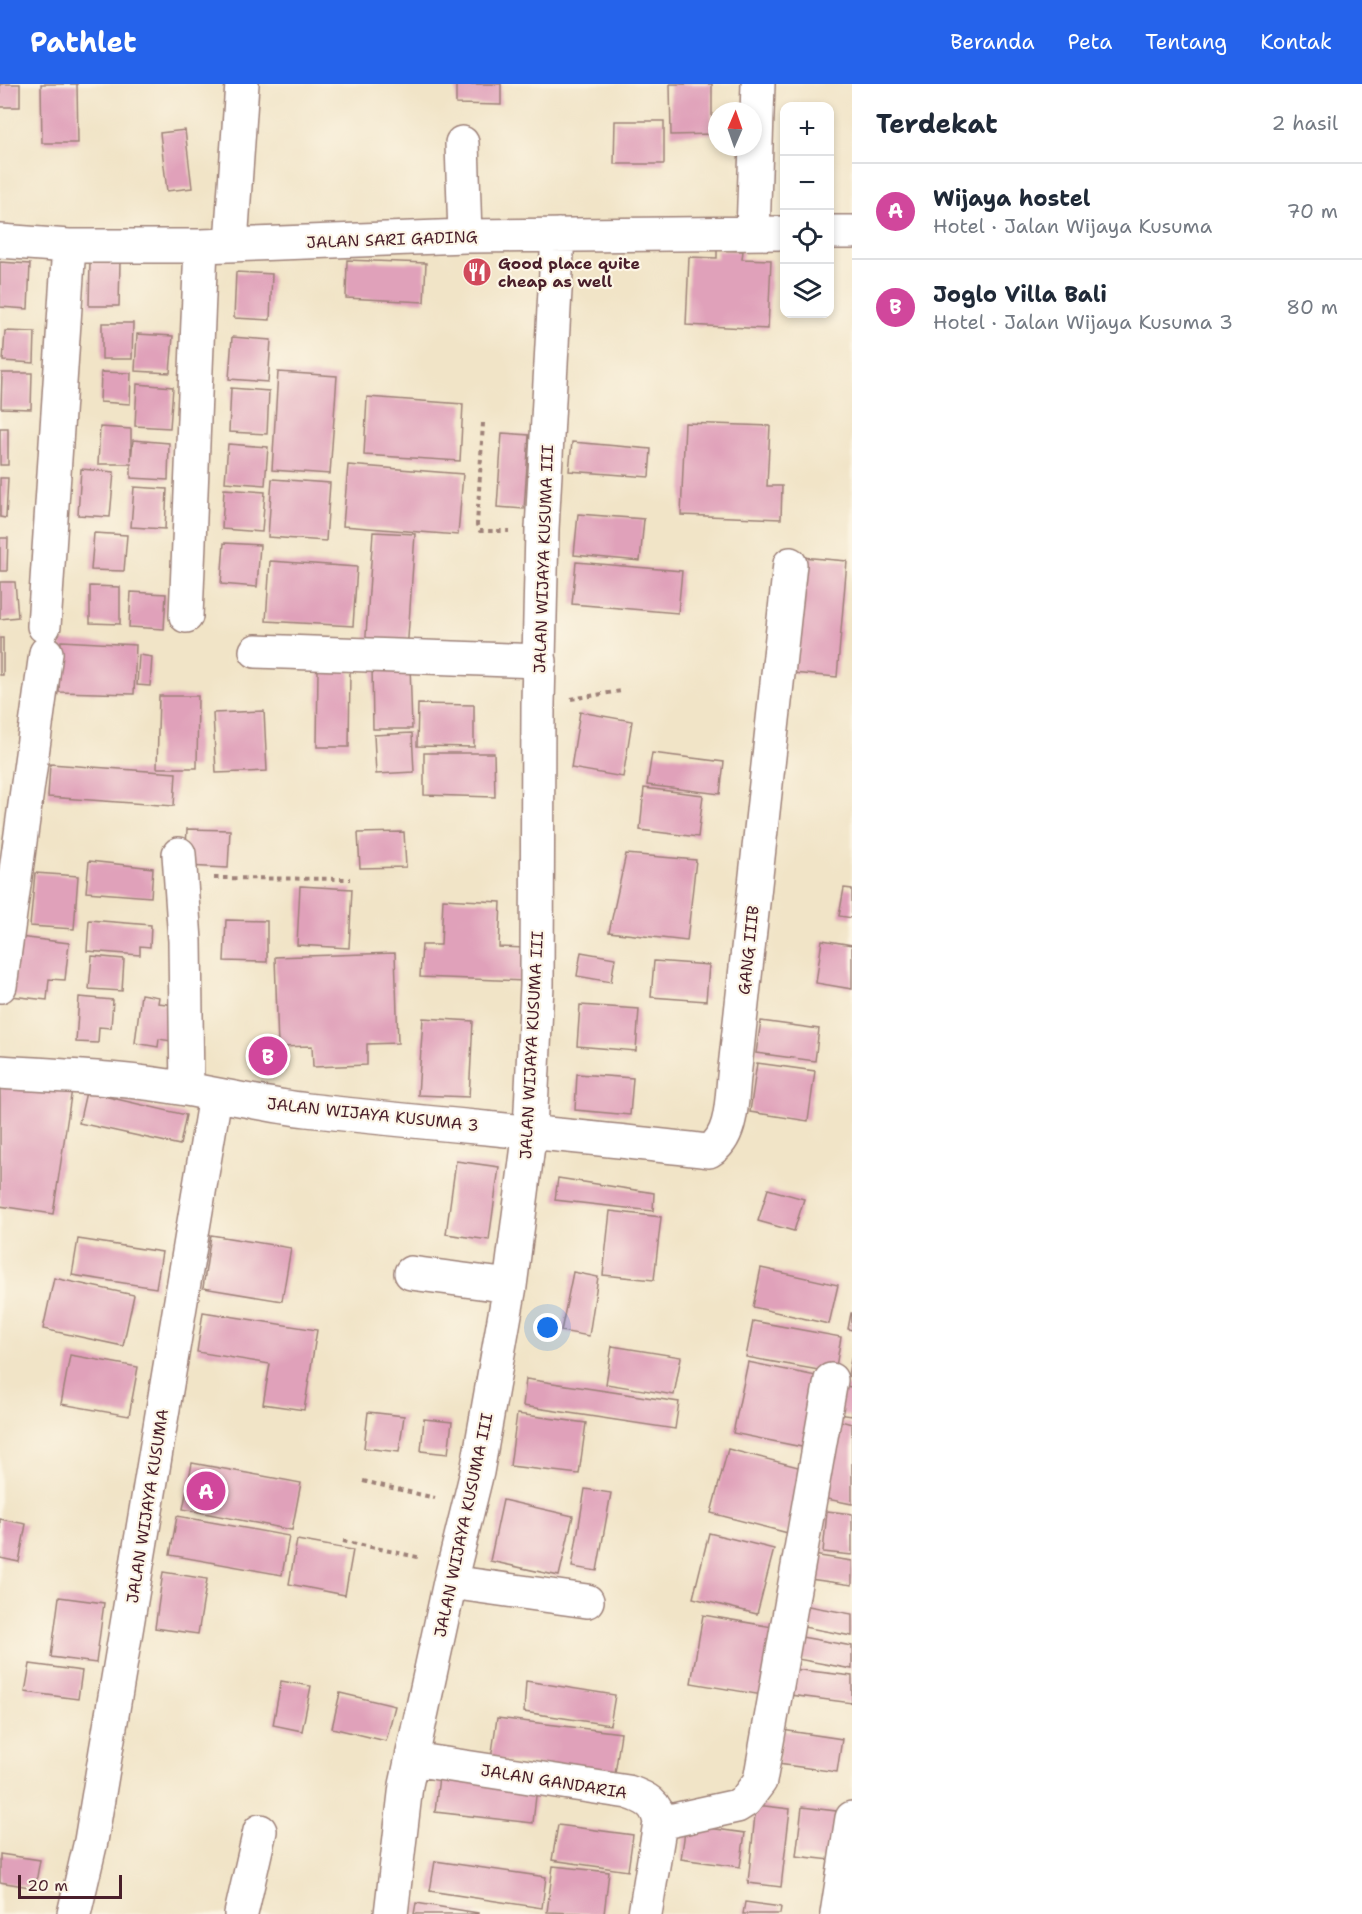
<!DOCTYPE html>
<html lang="id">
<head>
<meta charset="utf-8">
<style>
	:root { --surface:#fff; --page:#f6f6f7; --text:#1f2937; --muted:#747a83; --line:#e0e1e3; --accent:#2563eb }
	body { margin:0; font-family:"Shantell Sans",sans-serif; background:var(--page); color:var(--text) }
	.controls { position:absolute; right:18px; top:18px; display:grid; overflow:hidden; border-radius:12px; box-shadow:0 3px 9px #0003 }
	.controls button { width:54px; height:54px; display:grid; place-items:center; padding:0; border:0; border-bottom:2px solid var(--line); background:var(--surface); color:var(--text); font:30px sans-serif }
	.compass { position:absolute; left:708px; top:18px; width:54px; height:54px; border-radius:50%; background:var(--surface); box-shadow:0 3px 9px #0003; rotate:2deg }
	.scale { position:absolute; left:18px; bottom:15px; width:104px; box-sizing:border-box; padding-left:6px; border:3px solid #4a1f2b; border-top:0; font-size:16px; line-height:21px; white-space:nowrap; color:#4a1f2b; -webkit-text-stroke:4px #fcf5e5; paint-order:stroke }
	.you { position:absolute; left:548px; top:1244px; width:21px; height:21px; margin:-15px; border:4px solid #fff; border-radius:50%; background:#1a73e8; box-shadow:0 0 0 9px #1a73e833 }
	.badge { display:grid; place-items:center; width:39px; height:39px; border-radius:50%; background:var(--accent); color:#fff; font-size:20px; font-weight:700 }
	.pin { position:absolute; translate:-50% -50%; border:3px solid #fff; box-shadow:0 2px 6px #0006 }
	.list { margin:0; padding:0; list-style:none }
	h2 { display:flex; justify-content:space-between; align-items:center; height:78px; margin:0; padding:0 24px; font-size:26px }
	h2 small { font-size:20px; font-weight:400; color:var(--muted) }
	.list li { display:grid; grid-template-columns:39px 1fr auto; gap:18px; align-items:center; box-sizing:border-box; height:96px; padding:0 24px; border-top:2px solid var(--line) }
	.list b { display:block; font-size:22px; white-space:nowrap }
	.list p { margin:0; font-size:20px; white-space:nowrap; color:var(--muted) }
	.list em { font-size:20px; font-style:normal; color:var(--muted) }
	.icon { flex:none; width:33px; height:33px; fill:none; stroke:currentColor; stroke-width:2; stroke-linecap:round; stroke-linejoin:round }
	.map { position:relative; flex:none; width:852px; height:1830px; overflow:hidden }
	header { display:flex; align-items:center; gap:36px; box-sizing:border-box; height:84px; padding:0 30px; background:var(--accent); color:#fff }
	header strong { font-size:28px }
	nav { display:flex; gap:33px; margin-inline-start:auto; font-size:21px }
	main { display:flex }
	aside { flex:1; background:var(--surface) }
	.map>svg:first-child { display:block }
	.building { fill:#e0a1ba }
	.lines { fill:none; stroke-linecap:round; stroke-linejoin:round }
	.minor-casing { stroke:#9e8279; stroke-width:36 }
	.path { stroke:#9e8279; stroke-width:4; stroke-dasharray:4.5 4.5; stroke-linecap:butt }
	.minor { stroke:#fff; stroke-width:33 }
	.labels { text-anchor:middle; stroke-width:4.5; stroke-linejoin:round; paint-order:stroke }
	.street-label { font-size:16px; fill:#4a1f2b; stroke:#fcf5e5 }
	.poi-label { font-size:16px; font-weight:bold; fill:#4a1f2b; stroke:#fcf5e5; text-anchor:start }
</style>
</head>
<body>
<header>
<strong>Pathlet</strong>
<nav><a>Beranda</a><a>Peta</a><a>Tentang</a><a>Kontak</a></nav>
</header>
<main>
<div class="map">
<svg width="852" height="1830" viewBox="0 0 852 1830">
	<rect width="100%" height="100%" fill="#fcf5e5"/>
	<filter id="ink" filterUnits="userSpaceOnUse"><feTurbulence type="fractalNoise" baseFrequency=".0167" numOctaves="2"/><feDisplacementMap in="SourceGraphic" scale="12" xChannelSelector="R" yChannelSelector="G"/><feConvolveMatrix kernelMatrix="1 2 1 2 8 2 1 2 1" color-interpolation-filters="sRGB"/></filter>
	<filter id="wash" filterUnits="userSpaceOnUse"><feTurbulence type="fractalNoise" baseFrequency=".008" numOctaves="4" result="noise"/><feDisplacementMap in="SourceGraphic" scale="24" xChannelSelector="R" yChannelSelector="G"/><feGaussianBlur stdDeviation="1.35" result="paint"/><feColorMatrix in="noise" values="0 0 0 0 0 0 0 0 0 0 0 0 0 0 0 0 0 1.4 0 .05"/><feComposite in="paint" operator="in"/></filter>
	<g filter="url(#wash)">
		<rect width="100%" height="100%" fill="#f1e4c7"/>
		<g id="blocks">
			<!-- building -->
			<path class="building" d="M 0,0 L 20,0 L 20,23 L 0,23 Z
				M 41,0 L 77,0 L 78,59 L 42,59 Z
				M 456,0 L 501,0 L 501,21 L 456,20 Z
				M 670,0 L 712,0 L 712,50 L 671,51 Z
				M 615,37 L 664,37 L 664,80 L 614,80 Z
				M 185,46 L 192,104 L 167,107 L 160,49 Z
				M 717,166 L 743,167 L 742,175 L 771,176 L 768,245 L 686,241 L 689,173 L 717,174 Z
				M 347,176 L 426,179 L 424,218 L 346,214 Z
				M 90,177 L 120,178 L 119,222 L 89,222 Z
				M 0,178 L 30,180 L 28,225 L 0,223 Z
				M 236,188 L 272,190 L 270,236 L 234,234 Z
				M 102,239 L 133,239 L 132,275 L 102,275 Z
				M 5,247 L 35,248 L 34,279 L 3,277 Z
				M 137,250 L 173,252 L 170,289 L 135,287 Z
				M 232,253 L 271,256 L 268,298 L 229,295 Z
				M 101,288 L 131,289 L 130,320 L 100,318 Z
				M 278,288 L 337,292 L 330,390 L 272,386 Z
				M 2,289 L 32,289 L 31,325 L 1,324 Z
				M 137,300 L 173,303 L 170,344 L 135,342 Z
				M 231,304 L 269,307 L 267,350 L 229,348 Z
				M 367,313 L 463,320 L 460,377 L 364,371 Z
				M 685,339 L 770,342 L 767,402 L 782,402 L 781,435 L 681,431 Z
				M 100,343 L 131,345 L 131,377 L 133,356 L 169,359 L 168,396 L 131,394 L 131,380 L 98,380 Z
				M 0,344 L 8,344 L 8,381 L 0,381 Z
				M 502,349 L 529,351 L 524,425 L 497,423 Z
				M 572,358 L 651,365 L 649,393 L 569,387 Z
				M 228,360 L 268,363 L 265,401 L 225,398 Z
				M 348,381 L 463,390 L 458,451 L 343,442 Z
				M 81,385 L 114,388 L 110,433 L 78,431 Z
				M 0,394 L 8,394 L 6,434 L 0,433 Z
				M 272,395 L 330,399 L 326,457 L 268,453 Z
				M 134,403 L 167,405 L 165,445 L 131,443 Z
				M 224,405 L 265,408 L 262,448 L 222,445 Z
				M 578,430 L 644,435 L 640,477 L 574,471 Z
				M 373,448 L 415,450 L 407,569 L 365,566 Z
				M 94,449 L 127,451 L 124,487 L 91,486 Z
				M 0,454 L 8,454 L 7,487 L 0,487 Z
				M 224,459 L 260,461 L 257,503 L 221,500 Z
				M 801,473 L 847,477 L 837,593 L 792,589 Z
				M 270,477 L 357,483 L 353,542 L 266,537 Z
				M 576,478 L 682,487 L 678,529 L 572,520 Z
				M 0,498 L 15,498 L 18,533 L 0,535 Z
				M 90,502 L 120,503 L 120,540 L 90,539 Z
				M 131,508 L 166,510 L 164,545 L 129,543 Z
				M 0,554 L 3,554 L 3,591 L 0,591 Z
				M 61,557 L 136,561 L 134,610 L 59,608 Z
				M 139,571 L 152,573 L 150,602 L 137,601 Z
				M 410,580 L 412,645 L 373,645 L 372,581 Z
				M 318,586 L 350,586 L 349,663 L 317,663 Z
				M 159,612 L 198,612 L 197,684 L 157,684 Z
				M 418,620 L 474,621 L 474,663 L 417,662 Z
				M 264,627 L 267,687 L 216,689 L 213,629 Z
				M 580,628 L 632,637 L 623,693 L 571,684 Z
				M 412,649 L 414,688 L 376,690 L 374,651 Z
				M 424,669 L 494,669 L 495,713 L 424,711 Z
				M 652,669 L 724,678 L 720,710 L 647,701 Z
				M 50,680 L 176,689 L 174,722 L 48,713 Z
				M 644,704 L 703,711 L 698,753 L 640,746 Z
				M 187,745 L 230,746 L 228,784 L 185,782 Z
				M 404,748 L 406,783 L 360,784 L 358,749 Z
				M 626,770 L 696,776 L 687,857 L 609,848 Z
				M 89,777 L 153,784 L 151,813 L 86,808 Z
				M 35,789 L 78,792 L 74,845 L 30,842 Z
				M 300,802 L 352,805 L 349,864 L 297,861 Z
				M 844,804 L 852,805 L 852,834 L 839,832 Z
				M 443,815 L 501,818 L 499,863 L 525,864 L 524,897 L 420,893 L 422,861 L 441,861 Z
				M 89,836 L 151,841 L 150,863 L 140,862 L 140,871 L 87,867 Z
				M 226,836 L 267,837 L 267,878 L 224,877 Z
				M 19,853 L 69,859 L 65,896 L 49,895 L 47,916 L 11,912 Z
				M 822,856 L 852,861 L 852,905 L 816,899 Z
				M 581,868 L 615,874 L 611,898 L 577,892 Z
				M 395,869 L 398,959 L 367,960 L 367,981 L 313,983 L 312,962 L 278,963 L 275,873 Z
				M 92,872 L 124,875 L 122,907 L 89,905 Z
				M 654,877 L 709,881 L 706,917 L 651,913 Z
				M 141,910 L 159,913 L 158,919 L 176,921 L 171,957 L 159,955 L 158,963 L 135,959 Z
				M 79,913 L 113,916 L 111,944 L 99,943 L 98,959 L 76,958 Z
				M 580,921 L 639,925 L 636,967 L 577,962 Z
				M 423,934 L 473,937 L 469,1013 L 418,1011 Z
				M 761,937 L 819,945 L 815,977 L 756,969 Z
				M 757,979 L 815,987 L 808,1037 L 750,1028 Z
				M 577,990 L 633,994 L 630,1031 L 575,1026 Z
				M 0,1003 L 72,1005 L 53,1130 L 0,1122 Z
				M 86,1008 L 186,1031 L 180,1061 L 79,1039 Z
				M 456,1077 L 499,1083 L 489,1156 L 446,1150 Z
				M 558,1094 L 654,1109 L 653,1127 L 555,1116 Z
				M 768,1105 L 804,1115 L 794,1147 L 758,1137 Z
				M 610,1127 L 661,1133 L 654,1196 L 603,1191 Z
				M 211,1151 L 291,1164 L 282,1217 L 203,1204 Z
				M 78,1155 L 162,1168 L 156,1204 L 72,1191 Z
				M 761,1184 L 838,1201 L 829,1240 L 753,1223 Z
				M 573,1188 L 598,1193 L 589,1252 L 561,1247 Z
				M 54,1194 L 134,1211 L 123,1262 L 43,1245 Z
				M 203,1228 L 317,1246 L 304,1326 L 263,1320 L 270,1280 L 197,1268 Z
				M 851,1229 L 852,1229 L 852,1246 L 848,1245 Z
				M 753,1237 L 841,1253 L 835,1289 L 746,1273 Z
				M 612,1262 L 681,1273 L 674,1311 L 606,1300 Z
				M 70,1271 L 138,1283 L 129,1332 L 61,1320 Z
				M 851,1275 L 852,1275 L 852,1293 L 848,1292 Z
				M 748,1278 L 826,1294 L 812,1365 L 733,1349 Z
				M 526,1295 L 679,1318 L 675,1345 L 523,1322 Z
				M 835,1301 L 852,1303 L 852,1332 L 831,1329 Z
				M 368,1328 L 404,1332 L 399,1368 L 364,1364 Z
				M 517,1330 L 586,1339 L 579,1390 L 510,1382 Z
				M 424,1335 L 452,1338 L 448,1370 L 421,1367 Z
				M 837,1336 L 852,1340 L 852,1420 L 822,1414 Z
				M 728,1365 L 806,1385 L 788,1449 L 711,1429 Z
				M 192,1379 L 301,1399 L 292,1446 L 183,1425 Z
				M 585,1405 L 611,1409 L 597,1487 L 572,1483 Z
				M 503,1416 L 573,1432 L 559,1492 L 490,1477 Z
				M 827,1427 L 852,1430 L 852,1471 L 823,1468 Z
				M 177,1432 L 289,1452 L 282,1491 L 170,1471 Z
				M 0,1435 L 26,1440 L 19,1478 L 0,1474 Z
				M 709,1449 L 774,1465 L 757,1530 L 693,1514 Z
				M 297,1456 L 353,1466 L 345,1511 L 289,1500 Z
				M 813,1471 L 852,1477 L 852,1501 L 810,1495 Z
				M 163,1488 L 207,1495 L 198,1550 L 155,1544 Z
				M 59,1513 L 104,1519 L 96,1579 L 51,1573 Z
				M 803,1521 L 852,1530 L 852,1552 L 798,1542 Z
				M 703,1531 L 779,1544 L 768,1612 L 691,1599 Z
				M 796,1552 L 852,1562 L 852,1585 L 792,1574 Z
				M 30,1580 L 82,1587 L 78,1615 L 25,1608 Z
				M 793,1585 L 852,1592 L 852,1619 L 790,1611 Z
				M 281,1597 L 311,1602 L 302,1647 L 273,1641 Z
				M 526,1597 L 615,1611 L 610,1641 L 524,1628 Z
				M 340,1609 L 395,1622 L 386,1657 L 332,1644 Z
				M 497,1634 L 621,1649 L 615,1690 L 491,1675 Z
				M 782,1646 L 842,1655 L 837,1688 L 778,1680 Z
				M 439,1692 L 537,1703 L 533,1739 L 435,1728 Z
				M 756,1721 L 790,1725 L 781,1803 L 748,1799 Z
				M 802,1723 L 836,1727 L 831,1776 L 796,1772 Z
				M 558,1741 L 633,1751 L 628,1787 L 552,1776 Z
				M 686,1741 L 745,1749 L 740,1783 L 681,1775 Z
				M 0,1770 L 40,1776 L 35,1804 L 0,1798 Z
				M 435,1777 L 546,1793 L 542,1824 L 430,1807 Z
				M 553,1782 L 609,1788 L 604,1830 L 547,1828 Z
				M 745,1818 L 781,1823 L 780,1830 L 743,1830 Z
				M 416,1819 L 478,1829 L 478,1830 L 414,1830 Z"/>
		</g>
	</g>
	<g filter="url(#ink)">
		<use href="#blocks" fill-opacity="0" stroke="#9e8279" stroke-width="1.5"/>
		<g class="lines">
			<!-- minor casing -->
			<g class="minor-casing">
				<path id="minor" d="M 462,59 L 465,152
					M 830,148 L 852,148
					M 753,149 L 758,0
					M 0,157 L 69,162 L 201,162 L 465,152 L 784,149
					M 231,159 L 242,0
					M 186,532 L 201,162
					M 44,542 L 69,162
					M 256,567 L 540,577
					M 179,770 L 185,857 L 187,1005
					M 0,902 L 46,569
					M 0,988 C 62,992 125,994 186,1005 C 226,1012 266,1021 307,1026 C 441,1041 575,1051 709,1067 C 735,1052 731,1010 735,984 L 790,480
					M 411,1189 L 510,1202
					M 450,1498 L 587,1517
					M 412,1675 L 628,1708 C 646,1714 657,1719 660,1739 L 645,1830
					M 660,1739 L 737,1722 L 745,1717 L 760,1697 L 831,1296
					M 74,1830 L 91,1757 L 215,1012
					M 241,1830 L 260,1747
					M 391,1830 L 406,1701 L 450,1498 L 477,1388 L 510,1202 L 530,1046 L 537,901 L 538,620 L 542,445 L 558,151
					M 837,1830 L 852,1734"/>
			</g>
			<!-- path -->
			<path class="path" d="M 483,339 L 477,441 L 480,447 L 509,447
				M 571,615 L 621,607
				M 214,794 L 350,795
				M 363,1397 L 435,1414
				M 343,1457 L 422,1474"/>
			<!-- minor -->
			<use href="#minor" class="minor"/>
		</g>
	</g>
	<!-- icons -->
	<defs>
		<g id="restaurant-disc" transform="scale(1.5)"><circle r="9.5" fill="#d1495b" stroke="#fcf5e5"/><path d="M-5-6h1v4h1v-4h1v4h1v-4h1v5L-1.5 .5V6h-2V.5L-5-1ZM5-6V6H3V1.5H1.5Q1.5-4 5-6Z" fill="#fff"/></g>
	</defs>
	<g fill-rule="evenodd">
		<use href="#restaurant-disc" x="477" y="188"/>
	</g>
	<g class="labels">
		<!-- street labels -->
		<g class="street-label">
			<text transform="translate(392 155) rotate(-2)" y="6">JALAN SARI GADING</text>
			<text transform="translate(543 475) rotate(-88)" y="6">JALAN WIJAYA KUSUMA III</text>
			<text transform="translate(748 866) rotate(-84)" y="6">GANG IIIB</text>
			<text transform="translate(531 961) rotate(-87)" y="6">JALAN WIJAYA KUSUMA III</text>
			<text transform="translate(373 1030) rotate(6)" y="6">JALAN WIJAYA KUSUMA 3</text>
			<text transform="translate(147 1422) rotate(-81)" y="6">JALAN WIJAYA KUSUMA</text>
			<text transform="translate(463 1441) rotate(-78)" y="6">JALAN WIJAYA KUSUMA III</text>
			<text transform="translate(554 1697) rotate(9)" y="6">JALAN GANDARIA</text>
		</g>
		<!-- poi labels -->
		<g class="poi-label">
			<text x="498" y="185">Good place quite<tspan x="498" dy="18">cheap as well</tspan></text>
		</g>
	</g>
</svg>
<div class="controls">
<button>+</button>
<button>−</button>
<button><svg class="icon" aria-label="locate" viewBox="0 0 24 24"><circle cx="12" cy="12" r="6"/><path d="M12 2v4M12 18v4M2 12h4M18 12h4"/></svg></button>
<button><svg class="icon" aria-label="layers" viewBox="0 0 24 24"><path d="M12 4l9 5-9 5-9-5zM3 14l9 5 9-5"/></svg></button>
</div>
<svg class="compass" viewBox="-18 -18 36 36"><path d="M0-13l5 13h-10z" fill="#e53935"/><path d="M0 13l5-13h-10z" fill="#747a83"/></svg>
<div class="scale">20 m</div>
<div class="you"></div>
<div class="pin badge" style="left:206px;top:1407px;background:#d1479c">A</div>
<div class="pin badge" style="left:268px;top:972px;background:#d1479c">B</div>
</div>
<aside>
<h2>Terdekat<small>2 hasil</small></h2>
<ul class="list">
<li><span class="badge" style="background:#d1479c">A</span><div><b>Wijaya hostel</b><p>Hotel · Jalan Wijaya Kusuma</p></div><em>70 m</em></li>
<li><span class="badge" style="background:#d1479c">B</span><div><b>Joglo Villa Bali</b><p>Hotel · Jalan Wijaya Kusuma 3</p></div><em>80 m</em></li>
</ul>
</aside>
</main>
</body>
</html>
